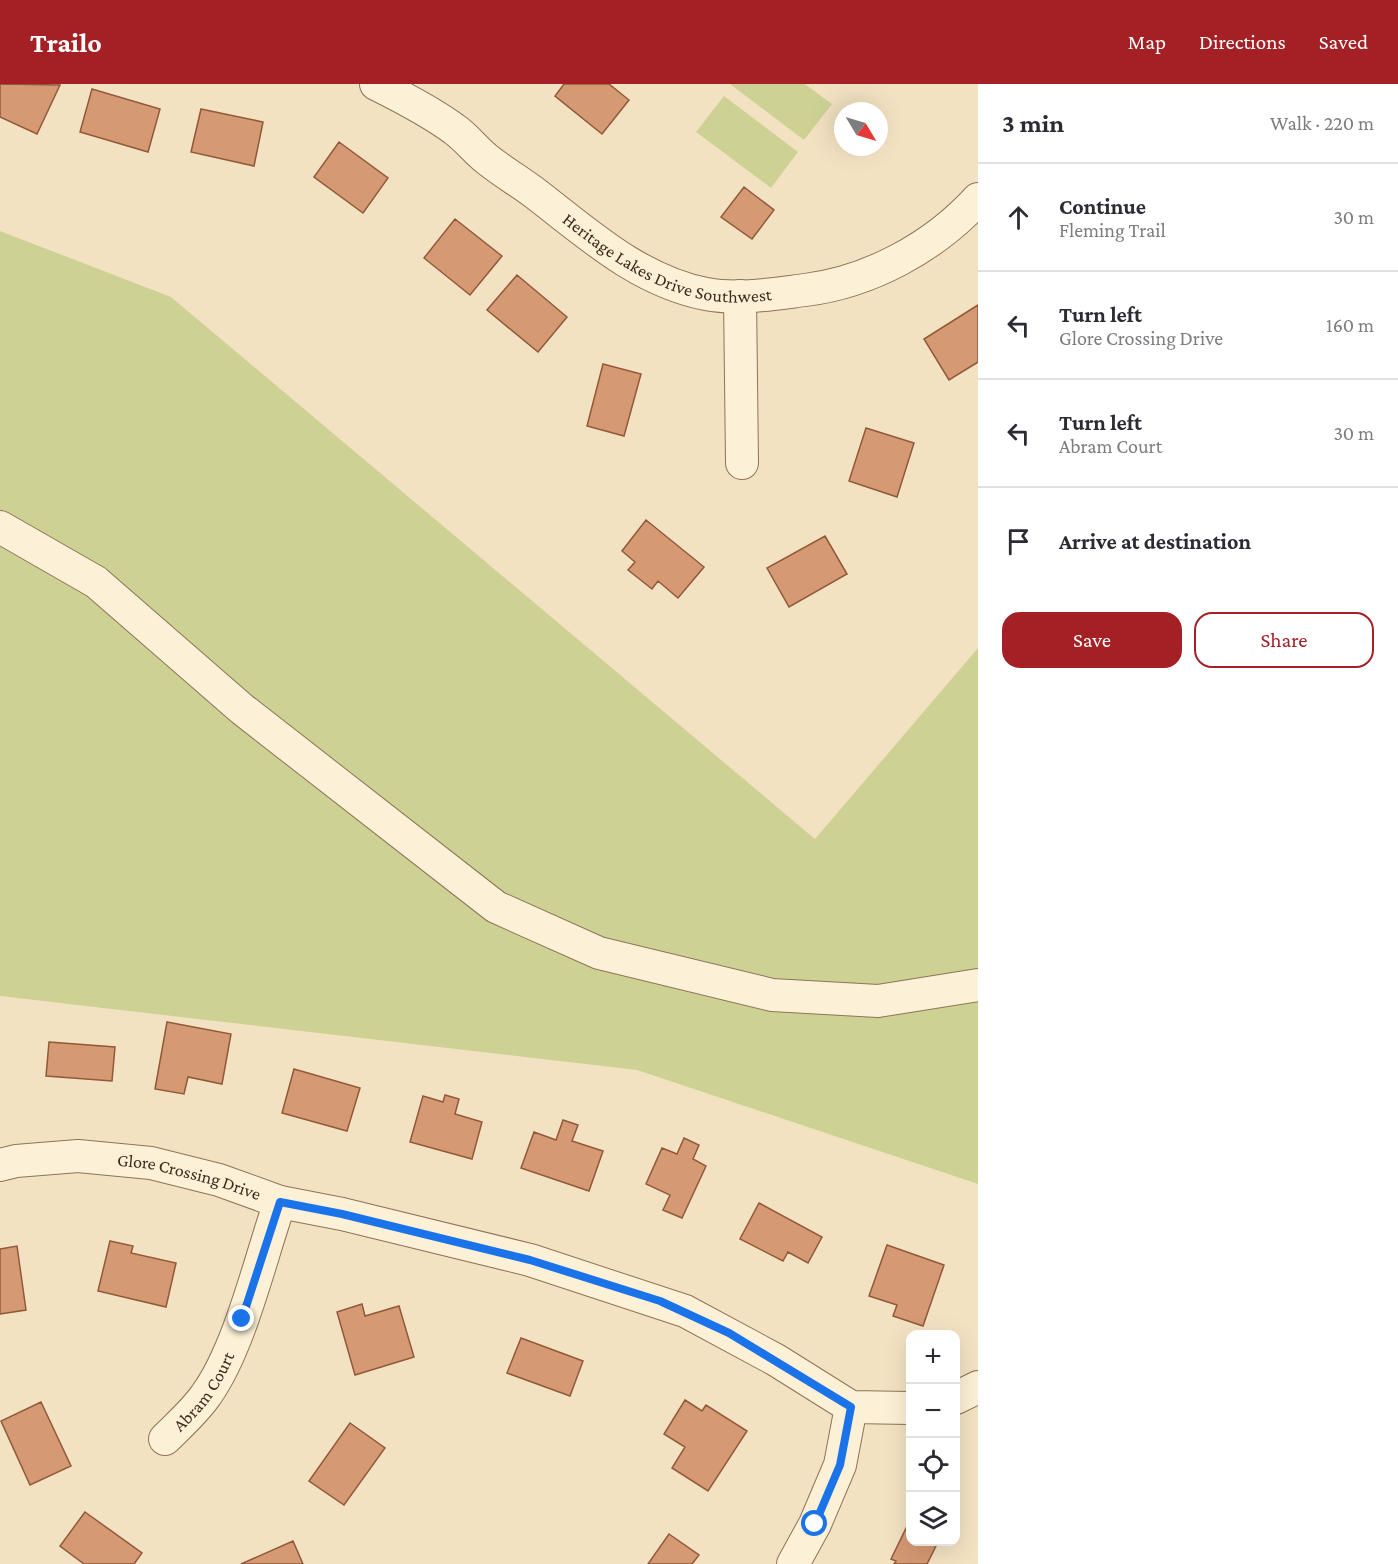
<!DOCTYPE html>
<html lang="en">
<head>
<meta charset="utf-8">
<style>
	:root { --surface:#fff; --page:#f2f2f3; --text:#2b2b33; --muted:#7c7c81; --line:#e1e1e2; --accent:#a52025 }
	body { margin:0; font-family:"Crimson Pro",serif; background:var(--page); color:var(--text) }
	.controls { position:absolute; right:18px; bottom:18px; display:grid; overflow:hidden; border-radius:12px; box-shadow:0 6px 24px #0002 }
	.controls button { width:54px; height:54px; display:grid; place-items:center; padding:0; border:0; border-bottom:2px solid var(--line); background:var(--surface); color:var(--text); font:30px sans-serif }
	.compass { position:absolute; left:834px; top:18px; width:54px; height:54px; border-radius:50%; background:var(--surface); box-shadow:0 6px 24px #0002; rotate:128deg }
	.stop { position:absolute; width:18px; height:18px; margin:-14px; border:4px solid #1a73e8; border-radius:50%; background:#fff }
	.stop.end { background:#1a73e8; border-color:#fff; box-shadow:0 2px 6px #0008 }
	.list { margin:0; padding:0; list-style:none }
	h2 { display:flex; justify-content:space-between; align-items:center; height:78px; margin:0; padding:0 24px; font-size:26px }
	h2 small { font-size:20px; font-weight:400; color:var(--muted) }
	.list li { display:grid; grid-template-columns:39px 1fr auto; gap:18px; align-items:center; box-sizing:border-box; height:108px; padding:0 24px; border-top:2px solid var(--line) }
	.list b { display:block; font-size:22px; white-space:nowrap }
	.list p { margin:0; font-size:20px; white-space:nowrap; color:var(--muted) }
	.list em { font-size:20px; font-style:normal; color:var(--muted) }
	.actions { display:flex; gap:12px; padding:18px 24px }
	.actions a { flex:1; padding:14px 0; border:2px solid var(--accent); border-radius:18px; text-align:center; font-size:21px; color:var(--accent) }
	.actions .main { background:var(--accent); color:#fff }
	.icon { flex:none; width:33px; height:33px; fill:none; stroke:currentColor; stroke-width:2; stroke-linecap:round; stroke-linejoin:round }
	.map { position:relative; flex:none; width:978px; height:1480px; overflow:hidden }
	header { display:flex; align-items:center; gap:36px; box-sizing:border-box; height:84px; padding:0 30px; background:var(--accent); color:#fff }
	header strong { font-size:28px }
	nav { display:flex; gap:33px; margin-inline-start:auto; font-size:21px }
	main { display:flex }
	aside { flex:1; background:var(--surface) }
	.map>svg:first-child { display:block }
	.green { fill:#cdd294 }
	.building { fill:#d59973; stroke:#91593a; stroke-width:1.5 }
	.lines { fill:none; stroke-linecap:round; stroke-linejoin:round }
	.street-casing { stroke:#8f7357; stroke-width:34 }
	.street { stroke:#fcf0d6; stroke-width:32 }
	.route { stroke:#1a73e8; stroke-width:8 }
	.labels { text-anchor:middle; stroke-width:5; stroke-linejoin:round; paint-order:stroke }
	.street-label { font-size:18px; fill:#3d2b1c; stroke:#f9edd2 }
</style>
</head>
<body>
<header>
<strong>Trailo</strong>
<nav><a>Map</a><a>Directions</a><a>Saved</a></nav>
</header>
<main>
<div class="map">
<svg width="978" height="1480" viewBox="0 0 978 1480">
	<rect width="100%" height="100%" fill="#f3e2c2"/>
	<!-- green -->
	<path class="green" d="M 730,0 L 805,0 L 832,20 L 804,56 Z
		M 724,12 L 798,68 L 771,104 L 696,48 Z
		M 0,147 L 171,213 L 815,755 L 978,564 L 978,1100 L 637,986 L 0,912 Z"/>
	<!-- building -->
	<path class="building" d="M 0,0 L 60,1 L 37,50 L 0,33 Z
		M 564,0 L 609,0 L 629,16 L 602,50 L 555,12 Z
		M 92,5 L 160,25 L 148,68 L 80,48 Z
		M 201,25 L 263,38 L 254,82 L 191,68 Z
		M 339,58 L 388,94 L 363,129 L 314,93 Z
		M 744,103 L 774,126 L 752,155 L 721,133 Z
		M 455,135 L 502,172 L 470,211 L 424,174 Z
		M 517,191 L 567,233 L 538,268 L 487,226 Z
		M 978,221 L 978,278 L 949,296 L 924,255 Z
		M 603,280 L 641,290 L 624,352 L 587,342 Z
		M 866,344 L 914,359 L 897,413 L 849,397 Z
		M 646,436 L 704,483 L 678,514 L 658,497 L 652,505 L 628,486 L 635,478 L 622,467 Z
		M 825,452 L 847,490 L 789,523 L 767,484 Z
		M 167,938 L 231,950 L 222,1000 L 188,993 L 184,1010 L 155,1005 Z
		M 49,958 L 115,963 L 112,997 L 46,992 Z
		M 294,985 L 360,1004 L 347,1047 L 282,1029 Z
		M 445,1011 L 459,1015 L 455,1030 L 482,1038 L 472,1075 L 410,1058 L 423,1012 L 443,1018 Z
		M 563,1036 L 578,1041 L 572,1057 L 603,1067 L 589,1107 L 521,1084 L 534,1048 L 556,1056 Z
		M 684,1054 L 699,1061 L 693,1075 L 706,1082 L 682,1134 L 663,1126 L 670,1111 L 646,1100 L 662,1064 L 677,1070 Z
		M 759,1119 L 822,1153 L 808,1179 L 788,1168 L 783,1177 L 740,1155 Z
		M 110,1157 L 133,1162 L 131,1169 L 176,1179 L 166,1223 L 98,1207 Z
		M 887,1161 L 944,1181 L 923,1242 L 893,1232 L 897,1221 L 869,1212 Z
		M 17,1162 L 26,1226 L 0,1230 L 0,1165 Z
		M 362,1220 L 365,1232 L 399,1222 L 414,1273 L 355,1291 L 337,1228 Z
		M 521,1254 L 583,1277 L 570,1312 L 507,1289 Z
		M 685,1316 L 702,1327 L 706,1321 L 747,1347 L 708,1407 L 672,1384 L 685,1363 L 664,1350 Z
		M 41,1318 L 71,1382 L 30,1401 L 1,1337 Z
		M 350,1339 L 385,1364 L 344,1421 L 309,1397 Z
		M 85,1428 L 142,1469 L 134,1480 L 84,1480 L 60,1462 Z
		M 910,1436 L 910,1458 L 938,1458 L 927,1480 L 894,1480 L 896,1477 L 891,1475 Z
		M 669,1450 L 699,1471 L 692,1480 L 648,1480 Z
		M 293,1457 L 303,1480 L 241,1480 Z"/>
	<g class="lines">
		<!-- street casing -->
		<g class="street-casing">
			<g id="street">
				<path id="s1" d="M 376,0 C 402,13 431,28 454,45 C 467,54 476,67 488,76 C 503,88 520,98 536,110 C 588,150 639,197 706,210 C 738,216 773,210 805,206 C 870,198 934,163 978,115"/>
				<path d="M 740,212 L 742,379"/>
				<path d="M 0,443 L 96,498 L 242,625 L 496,823 L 599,869 L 772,911 L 878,917 L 978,901"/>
				<path id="s2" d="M 0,1081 L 16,1077 L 78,1072 L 151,1079 L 219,1096 L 280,1118 L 342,1130 L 530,1176 L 685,1227 L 776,1276 L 851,1323 L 910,1324"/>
				<path d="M 956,1314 L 978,1303"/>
				<path id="s3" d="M 165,1355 C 179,1341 195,1327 206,1311 C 240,1264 260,1175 280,1118"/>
				<path d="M 793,1480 L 815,1440 L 840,1381 L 851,1323"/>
			</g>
		</g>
		<!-- street -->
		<use href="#street" class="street"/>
	</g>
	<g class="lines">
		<!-- route -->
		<path class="route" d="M 242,1235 L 280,1118 L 342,1130 L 530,1176 L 660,1217 L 729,1249 L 851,1323 L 840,1381 L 815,1440"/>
	</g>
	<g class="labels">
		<!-- street labels -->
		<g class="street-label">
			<text dy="6" stroke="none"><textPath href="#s1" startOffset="346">Heritage Lakes Drive Southwest</textPath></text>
			<text dy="6" stroke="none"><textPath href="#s2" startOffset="192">Glore Crossing Drive</textPath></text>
			<text dy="6" stroke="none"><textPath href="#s3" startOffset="62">Abram Court</textPath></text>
		</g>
	</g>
</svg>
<div class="controls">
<button>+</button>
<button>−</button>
<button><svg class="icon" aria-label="locate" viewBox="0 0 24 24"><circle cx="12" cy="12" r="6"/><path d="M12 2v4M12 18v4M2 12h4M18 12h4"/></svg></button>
<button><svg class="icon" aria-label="layers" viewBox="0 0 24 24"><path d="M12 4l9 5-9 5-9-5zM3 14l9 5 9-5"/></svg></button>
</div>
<svg class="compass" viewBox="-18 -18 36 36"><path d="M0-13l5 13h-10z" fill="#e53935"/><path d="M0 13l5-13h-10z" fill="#7c7c81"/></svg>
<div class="stop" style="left:815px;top:1440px"></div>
<div class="stop end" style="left:242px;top:1235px"></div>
</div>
<aside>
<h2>3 min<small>Walk · 220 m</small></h2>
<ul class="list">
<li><svg class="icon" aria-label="ahead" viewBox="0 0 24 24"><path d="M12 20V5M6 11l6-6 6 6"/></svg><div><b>Continue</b><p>Fleming Trail</p></div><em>30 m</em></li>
<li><svg class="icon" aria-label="left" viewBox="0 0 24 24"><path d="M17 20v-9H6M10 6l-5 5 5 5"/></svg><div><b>Turn left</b><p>Glore Crossing Drive</p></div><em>160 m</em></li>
<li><svg class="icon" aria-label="left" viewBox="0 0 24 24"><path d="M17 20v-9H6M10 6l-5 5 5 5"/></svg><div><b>Turn left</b><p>Abram Court</p></div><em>30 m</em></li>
<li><svg class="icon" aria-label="arrive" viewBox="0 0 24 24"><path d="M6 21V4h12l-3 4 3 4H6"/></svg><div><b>Arrive at destination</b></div></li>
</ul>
<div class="actions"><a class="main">Save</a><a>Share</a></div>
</aside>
</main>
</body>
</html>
